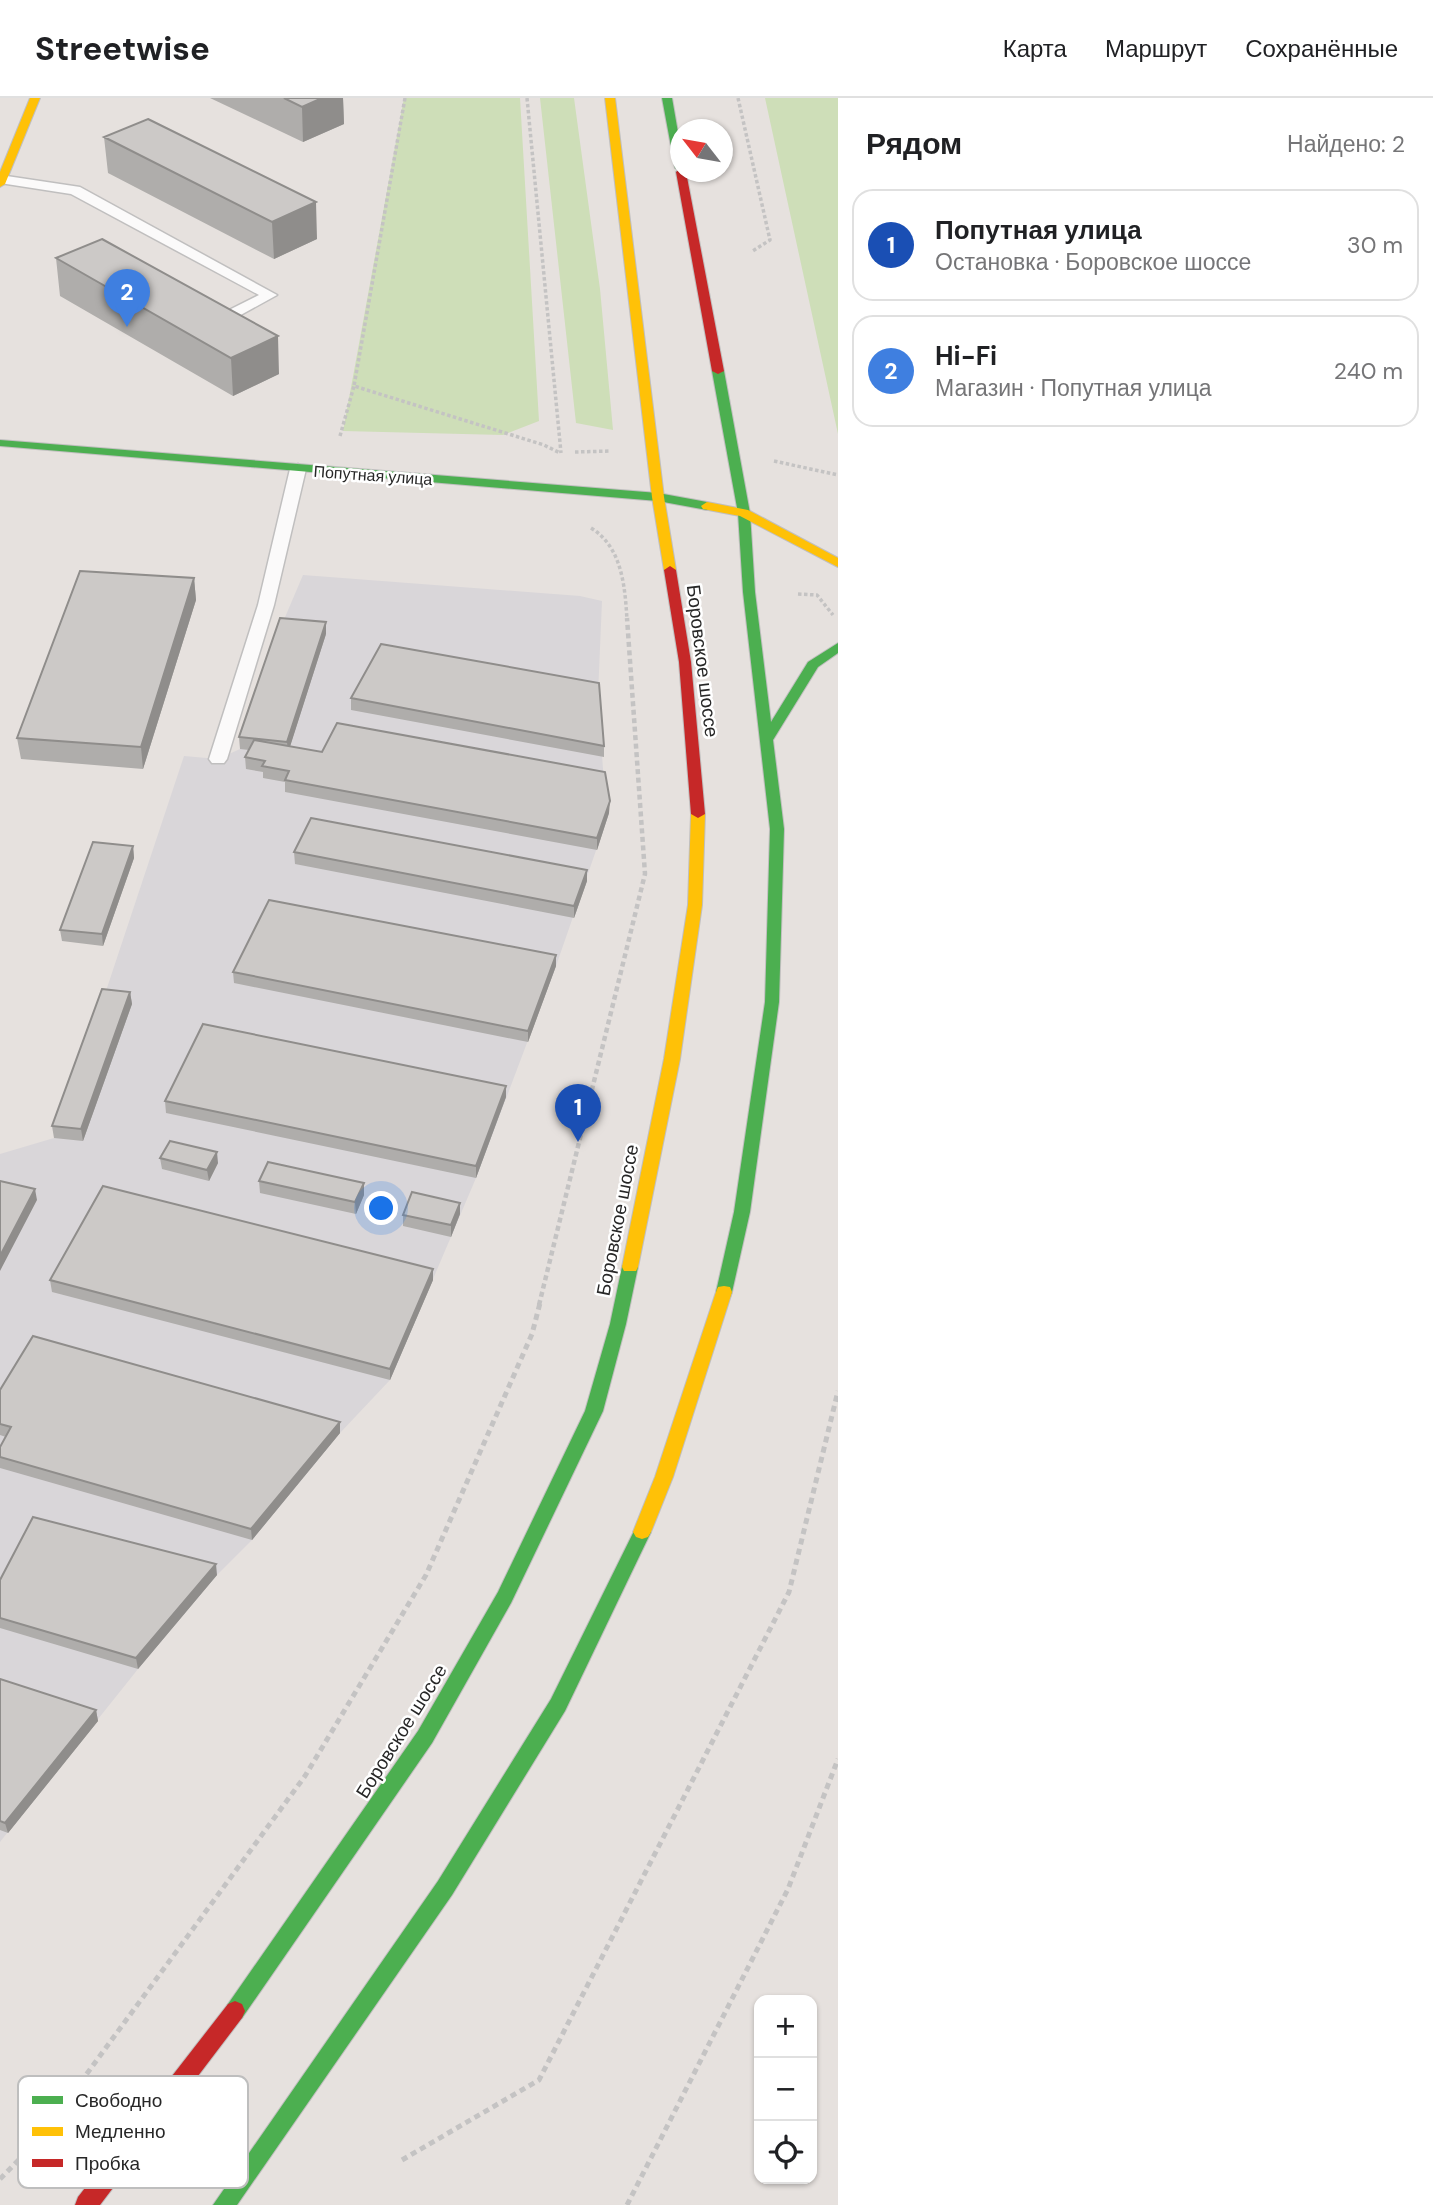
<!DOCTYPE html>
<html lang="ru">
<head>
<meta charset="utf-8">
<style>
	:root { --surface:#fff; --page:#f6f6f6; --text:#202124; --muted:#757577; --line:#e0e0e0; --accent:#6a6867 }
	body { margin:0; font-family:"DM Sans",sans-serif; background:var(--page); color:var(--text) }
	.controls { position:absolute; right:21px; bottom:21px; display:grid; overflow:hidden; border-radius:14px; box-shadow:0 2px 5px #0004 }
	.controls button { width:63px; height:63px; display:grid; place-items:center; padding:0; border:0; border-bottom:2px solid var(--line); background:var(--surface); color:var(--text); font:35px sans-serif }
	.compass { position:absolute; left:670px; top:21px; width:63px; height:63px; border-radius:50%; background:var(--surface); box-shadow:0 2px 5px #0004; rotate:301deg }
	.you { position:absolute; left:382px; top:1111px; width:24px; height:24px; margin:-18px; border:5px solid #fff; border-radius:50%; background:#1a73e8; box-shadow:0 0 0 10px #1a73e833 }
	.badge { display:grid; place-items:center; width:46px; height:46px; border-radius:50%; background:var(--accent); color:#fff; font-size:23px; font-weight:700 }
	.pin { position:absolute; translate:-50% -58px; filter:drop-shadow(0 2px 4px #0008) }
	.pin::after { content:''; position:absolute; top:37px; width:24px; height:21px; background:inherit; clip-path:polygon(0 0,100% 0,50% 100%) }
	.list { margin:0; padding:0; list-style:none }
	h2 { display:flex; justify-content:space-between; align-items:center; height:91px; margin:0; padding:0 28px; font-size:30px }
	h2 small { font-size:23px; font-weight:400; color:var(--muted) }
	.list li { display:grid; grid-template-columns:46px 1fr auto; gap:21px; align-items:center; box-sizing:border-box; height:112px; margin:0 14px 14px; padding:0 14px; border:2px solid var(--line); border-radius:21px }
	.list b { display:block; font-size:26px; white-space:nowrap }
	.list p { margin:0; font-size:23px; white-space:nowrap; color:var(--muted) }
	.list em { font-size:23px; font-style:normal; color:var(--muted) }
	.icon { flex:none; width:38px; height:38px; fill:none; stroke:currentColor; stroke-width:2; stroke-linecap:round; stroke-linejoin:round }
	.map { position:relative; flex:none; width:838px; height:2107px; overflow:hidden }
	header { display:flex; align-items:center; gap:42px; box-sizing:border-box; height:98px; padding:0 35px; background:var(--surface); border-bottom:2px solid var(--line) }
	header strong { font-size:33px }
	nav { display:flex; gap:38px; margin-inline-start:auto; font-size:24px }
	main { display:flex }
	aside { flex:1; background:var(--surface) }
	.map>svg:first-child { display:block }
	.industrial { fill:#d9d6d9 }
	.green { fill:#cedeb8 }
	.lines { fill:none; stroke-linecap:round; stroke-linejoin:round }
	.lane-casing { stroke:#c0bfbf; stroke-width:3 }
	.fast-casing { stroke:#c0bfbf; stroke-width:2 }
	.slow-casing { stroke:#c0bfbf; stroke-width:2 }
	.jam-casing { stroke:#c0bfbf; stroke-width:2 }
	.path-far2 { stroke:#c4c3c3; stroke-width:3.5; stroke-dasharray:3.5 2.5; stroke-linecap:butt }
	.path-far1 { stroke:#c4c3c3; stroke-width:4.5; stroke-dasharray:5 3.5; stroke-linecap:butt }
	.path { stroke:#c4c3c3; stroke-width:5; stroke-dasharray:6 4.5; stroke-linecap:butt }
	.lane { fill:#fbfafa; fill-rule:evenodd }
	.fast { fill:#4caf50; fill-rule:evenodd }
	.slow { fill:#ffc107; fill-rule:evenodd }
	.jam { fill:#c62828; fill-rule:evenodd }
	.wall { fill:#afadab }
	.shaded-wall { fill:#8f8d8b }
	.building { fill:#ccc9c7; stroke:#8f8d8b; stroke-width:2 }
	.labels { text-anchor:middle; stroke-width:5; stroke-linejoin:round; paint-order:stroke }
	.far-street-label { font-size:16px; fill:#272727; stroke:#fff }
	.street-label { font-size:19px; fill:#272727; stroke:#fff }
	.key { fill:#fff; stroke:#bebebe; stroke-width:2 }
	.key-label { font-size:19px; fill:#272727 }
</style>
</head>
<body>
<header>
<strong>Streetwise</strong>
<nav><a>Карта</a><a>Маршрут</a><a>Сохранённые</a></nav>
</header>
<main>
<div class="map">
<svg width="838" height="2107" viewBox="0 0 838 2107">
	<rect width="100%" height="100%" fill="#e6e1de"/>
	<!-- industrial -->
	<path class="industrial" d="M 303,477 L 580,498 L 602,503 L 598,597 L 604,686 L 609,715 L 556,868 L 476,1080 L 390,1282 L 340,1335 L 252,1442 L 217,1477 L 138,1571 L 0,1744 L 0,1056 L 54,1040 L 103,902 L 184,658 L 218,661 L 240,651 L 280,531 Z"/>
	<!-- green -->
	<path class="green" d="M 404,0 L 520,0 L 539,323 L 503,337 L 343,333 Z
		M 540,0 L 574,0 L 600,191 L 613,332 L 576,325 Z
		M 765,0 L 838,0 L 838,336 Z"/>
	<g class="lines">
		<!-- lane casing -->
		<g class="lane-casing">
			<path id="lane" d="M 0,77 L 80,89 L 277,197 L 237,219 L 227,219 L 225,216 L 227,213 L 259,197 L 71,96 L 0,85 Z
				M 298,366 L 306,371 L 274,507 L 227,661 L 224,665 L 212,665 L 209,661 L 258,507 L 290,371 Z"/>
		</g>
		<!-- fast casing -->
		<g class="fast-casing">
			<path id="fast" d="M 662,0 L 672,0 L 680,46 L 680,73 L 675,70 Z
				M 718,270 L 724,273 L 750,415 L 755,494 L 771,624 L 808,564 L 838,545 L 838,555 L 818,569 L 773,642 L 784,731 L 779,904 L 750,1114 L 732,1194 L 730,1199 L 718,1199 L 716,1194 L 734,1114 L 765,904 L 770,731 L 743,494 L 738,415 L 712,273 Z
				M 0,342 L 658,395 L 707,404 L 713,408 L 707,412 L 658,403 L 0,348 Z
				M 630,1163 L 636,1165 L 638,1169 L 626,1226 L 603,1313 L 511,1505 L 432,1645 L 242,1920 L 235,1923 L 228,1920 L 225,1913 L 228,1906 L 418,1633 L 498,1494 L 585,1313 L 610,1226 L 622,1169 L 624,1165 Z
				M 642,1427 L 648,1429 L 651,1434 L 565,1613 L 452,1797 L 237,2107 L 213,2107 L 438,1783 L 551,1601 L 636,1429 Z"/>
		</g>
		<!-- slow casing -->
		<g class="slow-casing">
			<path id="slow" d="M 30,0 L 40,0 L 5,86 L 0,89 L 0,74 Z
				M 605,0 L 615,0 L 664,399 L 676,472 L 670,476 L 664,472 L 652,399 Z
				M 707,404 L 748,412 L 838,460 L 838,469 L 740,418 L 703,411 L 701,408 Z
				M 698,712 L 705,716 L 702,807 L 680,961 L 638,1169 L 636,1173 L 624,1173 L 622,1169 L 664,961 L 688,807 L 691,716 Z
				M 724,1188 L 730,1189 L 732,1194 L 673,1379 L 651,1434 L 648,1439 L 642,1441 L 636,1439 L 633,1434 L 655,1379 L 716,1194 L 718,1189 Z"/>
		</g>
		<!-- jam casing -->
		<g class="jam-casing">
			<path id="jam" d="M 680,71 L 680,74 L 686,74 L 724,273 L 718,276 L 712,273 L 676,74 Z
				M 670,468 L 676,472 L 691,564 L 705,716 L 698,720 L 691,716 L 679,564 L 664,472 Z
				M 235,1903 L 242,1906 L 245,1913 L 242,1920 L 100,2107 L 75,2107 L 78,2099 L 228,1906 Z"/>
		</g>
		<!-- path-far2 -->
		<path class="path-far2" d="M 405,0 L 354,288 L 544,347 L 560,355
			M 527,0 L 561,355
			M 738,0 L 770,142 L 751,154
			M 340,338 L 354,288
			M 575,354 L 610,353
			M 774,363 L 838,377
			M 591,430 C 622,449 625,488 627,522
			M 798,496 L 817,497 L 833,517"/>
		<!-- path-far1 -->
		<path class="path-far1" d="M 539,1207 L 645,776 L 627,520"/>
		<!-- path -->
		<path class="path" d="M 402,2062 L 539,1982 L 789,1494 L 838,1293
			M 0,2081 L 39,2041 L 305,1678 L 426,1477 L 532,1236 L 540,1205
			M 627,2107 L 788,1791 L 838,1661"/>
		<!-- lane -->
		<use href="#lane" class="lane"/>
		<!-- fast -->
		<use href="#fast" class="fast"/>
		<!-- slow -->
		<use href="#slow" class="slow"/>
		<!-- jam -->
		<use href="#jam" class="jam"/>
	</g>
	<!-- wall -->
	<path class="wall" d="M 210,0 L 343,0 L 344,26 L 303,44 Z
		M 104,39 L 317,141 L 274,161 L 108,75 Z
		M 56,160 L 279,276 L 233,298 L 60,198 Z
		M 194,480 L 196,502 L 143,671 L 21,661 L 17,640 Z
		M 326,536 L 290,648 L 609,715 L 597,752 L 285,694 L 285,684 L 263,680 L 263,674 L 246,671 L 245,659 L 249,652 L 240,651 L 239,639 Z
		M 351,600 L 604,648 L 604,659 L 351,612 Z
		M 133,748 L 134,760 L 103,848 L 62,843 L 60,832 Z
		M 294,754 L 587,772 L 587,783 L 574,820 L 295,766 Z
		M 556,857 L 556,868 L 528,944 L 234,885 L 233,874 Z
		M 130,894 L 132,906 L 83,1043 L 54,1040 L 52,1028 Z
		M 506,988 L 506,999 L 476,1080 L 166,1015 L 165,1003 Z
		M 160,1060 L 218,1065 L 209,1083 L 162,1071 Z
		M 259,1083 L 364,1097 L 356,1116 L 260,1095 Z
		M 460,1116 L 451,1139 L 403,1128 L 403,1117 Z
		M 433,1171 L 433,1182 L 390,1282 L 52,1194 L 50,1182 Z
		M 0,1292 L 340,1324 L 340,1335 L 252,1442 L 0,1370 L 0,1349 L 6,1339 L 0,1337 Z
		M 217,1477 L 138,1571 L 0,1530 L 0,1482 Z
		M 0,1581 L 96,1612 L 98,1623 L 8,1735 L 0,1732 Z"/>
	<!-- shaded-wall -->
	<path class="shaded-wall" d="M 322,0 L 343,0 L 344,26 L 303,44 L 302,9 Z
		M 316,104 L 317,141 L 274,161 L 272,124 Z
		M 278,238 L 279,276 L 233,298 L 231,260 Z
		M 194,480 L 196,502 L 143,671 L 141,649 Z
		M 326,524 L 326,536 L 288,655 L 287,644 Z
		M 610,703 L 609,715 L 597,752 L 597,740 Z
		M 133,748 L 134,760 L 103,848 L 102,836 Z
		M 587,772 L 587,783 L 574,820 L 574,808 Z
		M 556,857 L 556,868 L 528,944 L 528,933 Z
		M 130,894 L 132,906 L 83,1043 L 81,1031 Z
		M 506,988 L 506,999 L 476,1080 L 476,1068 Z
		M 217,1054 L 218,1065 L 209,1083 L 207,1072 Z
		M 364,1085 L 364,1097 L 356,1116 L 355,1104 Z
		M 35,1091 L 37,1102 L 0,1173 L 0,1158 Z
		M 460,1105 L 460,1116 L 451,1139 L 451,1127 Z
		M 433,1171 L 433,1182 L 390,1282 L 390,1271 Z
		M 340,1324 L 340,1335 L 252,1442 L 251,1431 Z
		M 216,1466 L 217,1477 L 138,1571 L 136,1560 Z
		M 96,1612 L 98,1623 L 8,1735 L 5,1725 Z"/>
	<!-- building -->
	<path class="building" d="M 284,0 L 322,0 L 302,9 Z
		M 148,21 L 316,104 L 272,124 L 104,39 Z
		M 102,141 L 278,238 L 231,260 L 56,160 Z
		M 80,473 L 194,480 L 141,649 L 17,640 Z
		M 280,520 L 326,524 L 287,644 L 239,639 Z
		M 381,546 L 599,585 L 604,648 L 351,600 Z
		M 337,625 L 605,674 L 610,703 L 597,740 L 285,682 L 289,673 L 262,668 L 265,663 L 245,659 L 254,642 L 322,654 Z
		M 311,720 L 587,772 L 574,808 L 294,754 Z
		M 93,744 L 133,748 L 102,836 L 60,832 Z
		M 269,802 L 556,857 L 528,933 L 233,874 Z
		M 102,891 L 130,894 L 81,1031 L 52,1028 Z
		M 203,926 L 506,988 L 476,1068 L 165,1003 Z
		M 170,1043 L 217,1054 L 207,1072 L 160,1060 Z
		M 268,1064 L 364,1085 L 355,1104 L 259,1083 Z
		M 0,1083 L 35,1091 L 0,1158 Z
		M 103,1088 L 433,1171 L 390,1271 L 50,1182 Z
		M 412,1094 L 460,1105 L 451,1127 L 403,1117 Z
		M 33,1238 L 340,1324 L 251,1431 L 0,1359 L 0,1349 L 11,1329 L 0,1326 L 0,1292 Z
		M 33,1419 L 216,1466 L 136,1560 L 0,1520 L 0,1482 Z
		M 0,1581 L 96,1612 L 5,1725 L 0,1723 Z"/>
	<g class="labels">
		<!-- far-street labels -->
		<g class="far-street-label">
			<text transform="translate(373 377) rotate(4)" y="6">Попутная улица</text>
		</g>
		<!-- street labels -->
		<g class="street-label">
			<text transform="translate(703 563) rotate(83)" y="7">Боровское шоссе</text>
			<text transform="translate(617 1122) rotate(-79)" y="7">Боровское шоссе</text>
			<text transform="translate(401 1633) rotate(-58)" y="7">Боровское шоссе</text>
		</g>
	</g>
	<!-- legend -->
	<rect x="18" y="1978" width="230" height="112" rx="10" class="key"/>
	<rect x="32" y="1998" width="31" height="8" fill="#4caf50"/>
	<rect x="32" y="2029" width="31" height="9" fill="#ffc107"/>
	<rect x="32" y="2061" width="31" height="8" fill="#c62828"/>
	<g class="key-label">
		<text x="75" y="2009">Свободно</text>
		<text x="75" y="2040">Медленно</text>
		<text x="75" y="2072">Пробка</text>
	</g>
</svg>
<div class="controls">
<button>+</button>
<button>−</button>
<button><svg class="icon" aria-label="locate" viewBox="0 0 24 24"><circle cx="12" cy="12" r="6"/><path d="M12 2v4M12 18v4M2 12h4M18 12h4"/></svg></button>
</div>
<svg class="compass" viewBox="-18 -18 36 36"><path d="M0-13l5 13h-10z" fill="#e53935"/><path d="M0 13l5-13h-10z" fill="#757577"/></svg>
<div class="you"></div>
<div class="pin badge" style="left:578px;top:1044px;background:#1a4fb4">1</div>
<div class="pin badge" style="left:127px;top:229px;background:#3f7fe0">2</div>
</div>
<aside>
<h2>Рядом<small>Найдено: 2</small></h2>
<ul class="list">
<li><span class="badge" style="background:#1a4fb4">1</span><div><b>Попутная улица</b><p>Остановка · Боровское шоссе</p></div><em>30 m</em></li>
<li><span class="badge" style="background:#3f7fe0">2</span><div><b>Hi-Fi</b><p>Магазин · Попутная улица</p></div><em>240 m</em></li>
</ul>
</aside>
</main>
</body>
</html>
